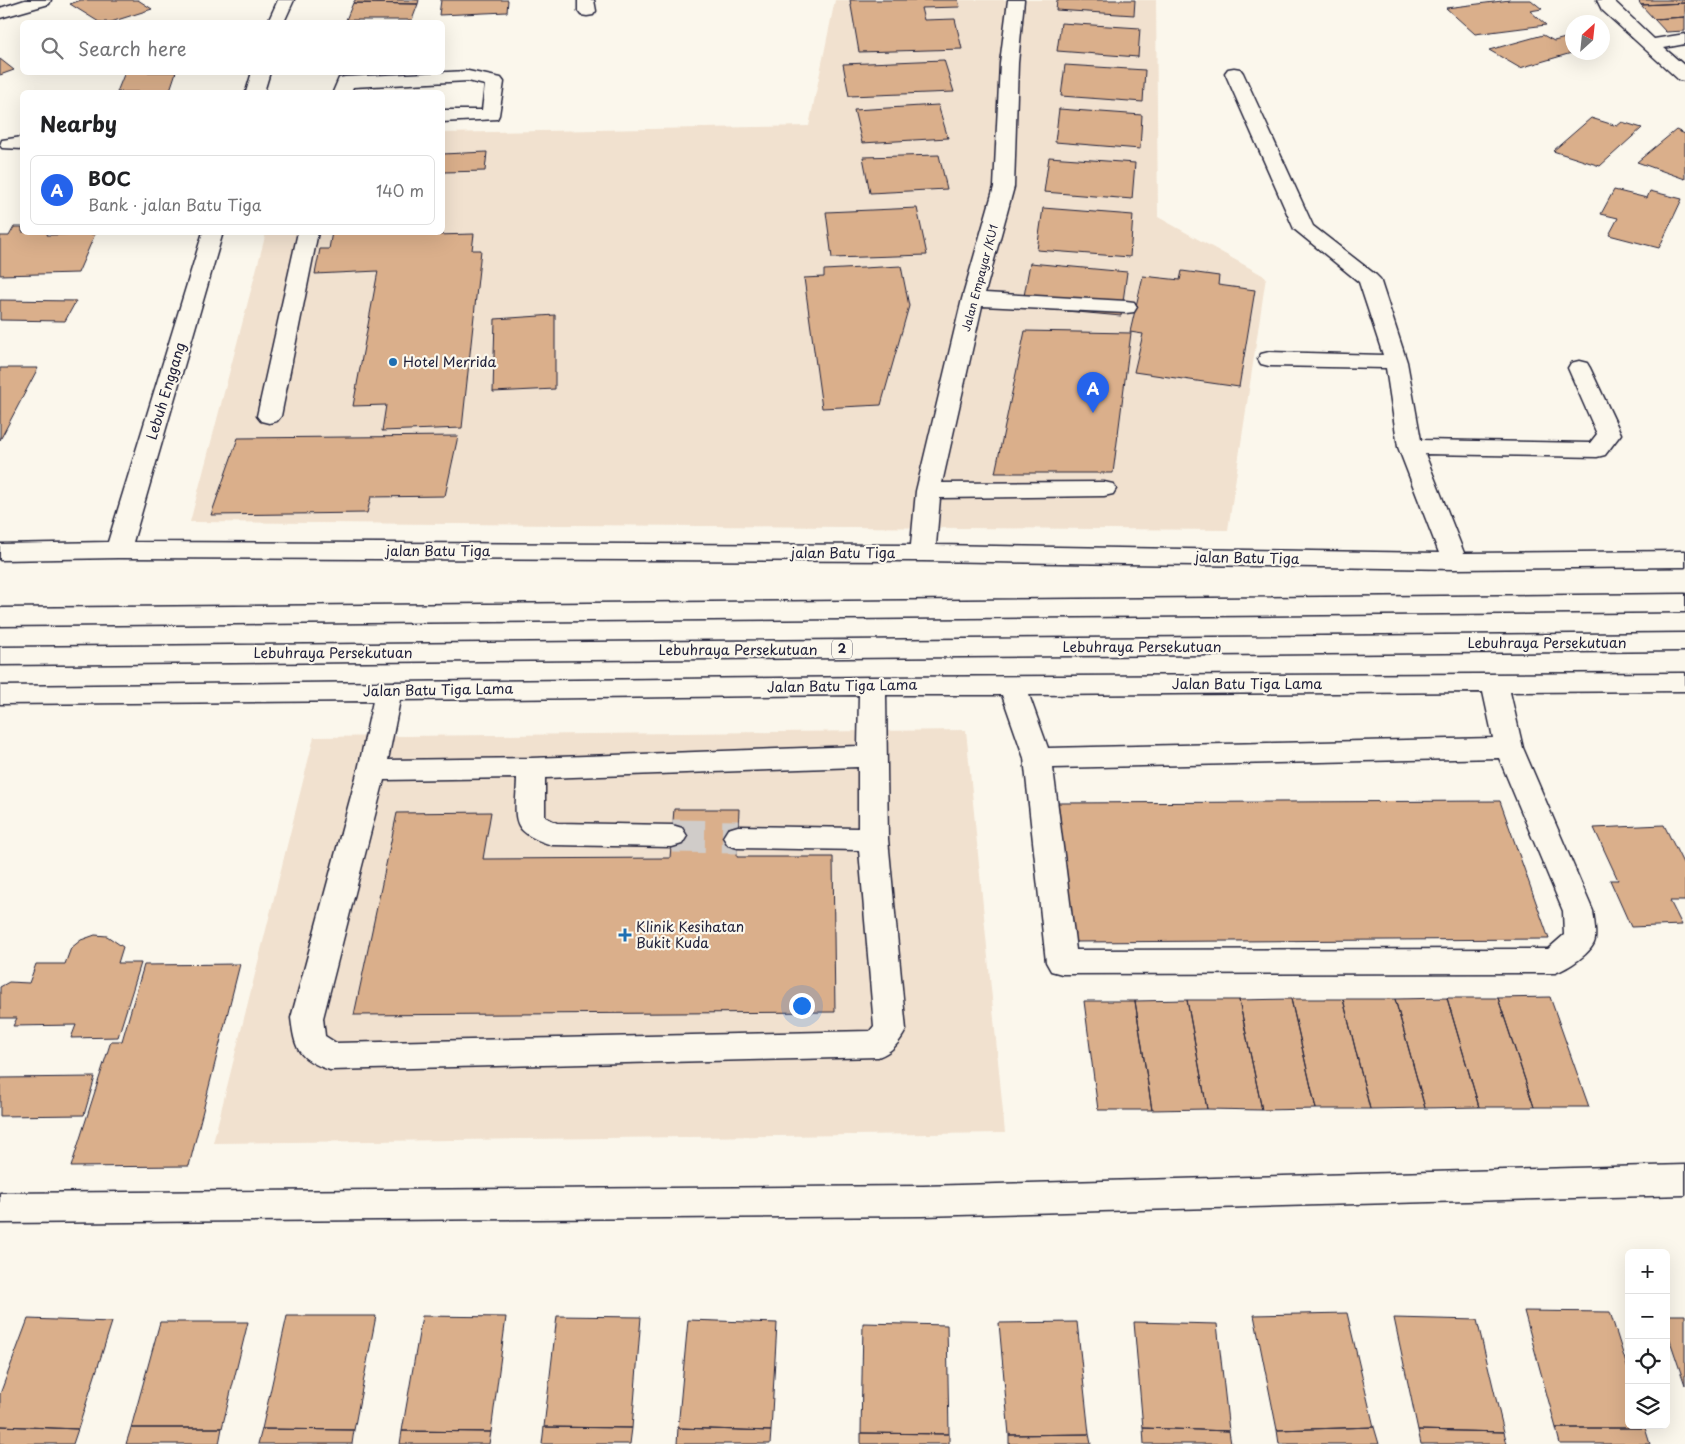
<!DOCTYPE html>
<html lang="en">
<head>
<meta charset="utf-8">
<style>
	:root { --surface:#fff; --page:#f6f6f6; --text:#202124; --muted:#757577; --line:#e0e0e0; --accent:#2563eb }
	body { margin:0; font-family:"Playpen Sans",sans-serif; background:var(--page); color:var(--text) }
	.controls { position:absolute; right:15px; bottom:15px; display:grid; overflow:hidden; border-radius:8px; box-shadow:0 5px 20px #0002 }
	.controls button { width:45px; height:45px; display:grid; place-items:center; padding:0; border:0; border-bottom:1px solid var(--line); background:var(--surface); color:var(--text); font:25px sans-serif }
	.compass { position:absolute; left:1565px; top:15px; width:45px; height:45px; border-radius:50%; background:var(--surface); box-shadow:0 5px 20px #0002; rotate:27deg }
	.you { position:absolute; left:801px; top:1005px; width:18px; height:18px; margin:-12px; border:4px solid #fff; border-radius:50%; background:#1a73e8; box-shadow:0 0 0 8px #1a73e833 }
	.badge { display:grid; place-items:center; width:32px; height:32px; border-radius:50%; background:var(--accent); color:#fff; font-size:16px; font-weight:700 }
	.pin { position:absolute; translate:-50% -41px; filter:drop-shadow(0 1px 2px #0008) }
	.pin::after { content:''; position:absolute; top:26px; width:18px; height:15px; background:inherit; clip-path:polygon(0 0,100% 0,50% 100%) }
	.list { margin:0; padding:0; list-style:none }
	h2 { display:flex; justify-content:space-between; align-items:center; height:65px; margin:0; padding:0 20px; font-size:21px }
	h2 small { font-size:16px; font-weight:400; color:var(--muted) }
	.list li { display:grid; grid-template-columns:32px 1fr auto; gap:15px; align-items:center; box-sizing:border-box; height:70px; margin:0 10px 10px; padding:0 10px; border:1px solid var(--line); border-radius:8px }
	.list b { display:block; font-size:19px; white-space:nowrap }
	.list p { margin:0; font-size:16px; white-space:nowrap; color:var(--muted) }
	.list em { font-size:16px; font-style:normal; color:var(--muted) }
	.icon { flex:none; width:28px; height:28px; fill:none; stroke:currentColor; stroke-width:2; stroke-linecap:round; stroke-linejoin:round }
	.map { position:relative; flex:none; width:1685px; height:1444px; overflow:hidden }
	.search { position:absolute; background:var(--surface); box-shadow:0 5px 20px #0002; left:20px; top:20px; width:425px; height:55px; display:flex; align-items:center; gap:12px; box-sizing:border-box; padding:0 18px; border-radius:8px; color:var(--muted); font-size:19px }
	.panel { position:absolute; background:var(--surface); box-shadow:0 5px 20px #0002; left:20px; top:90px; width:425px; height:145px; border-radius:8px }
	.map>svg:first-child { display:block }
	.built { fill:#f1e1cf }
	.building { fill:#daaf8b; stroke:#22223b }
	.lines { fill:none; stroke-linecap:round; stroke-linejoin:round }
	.minor-tunnel { stroke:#d0ccc9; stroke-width:33; stroke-dasharray:33 17; stroke-linecap:butt }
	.minor-casing { stroke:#22223b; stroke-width:3 }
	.highway-casing { stroke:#22223b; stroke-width:3 }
	.minor { fill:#fbf7ec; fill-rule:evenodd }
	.highway { fill:#fbf7ec; fill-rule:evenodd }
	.poi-dot { fill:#1f6fb2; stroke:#fbf7ec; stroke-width:2 }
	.labels { text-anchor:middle; stroke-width:4.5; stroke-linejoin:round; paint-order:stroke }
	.far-street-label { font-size:11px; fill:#22223b; stroke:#fbf7ec }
	.shield { fill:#fbf7ec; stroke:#636270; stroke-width:1 }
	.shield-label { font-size:12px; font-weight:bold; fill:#22223b }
	.poi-label { font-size:14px; fill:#22223b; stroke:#fbf7ec; text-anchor:start }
	.street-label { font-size:14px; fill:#22223b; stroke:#fbf7ec }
</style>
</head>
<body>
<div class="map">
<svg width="1685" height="1444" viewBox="0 0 1685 1444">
	<rect width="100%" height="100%" fill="#fbf7ec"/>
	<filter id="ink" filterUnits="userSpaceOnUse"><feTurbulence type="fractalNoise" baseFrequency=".02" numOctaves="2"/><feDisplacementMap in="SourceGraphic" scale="10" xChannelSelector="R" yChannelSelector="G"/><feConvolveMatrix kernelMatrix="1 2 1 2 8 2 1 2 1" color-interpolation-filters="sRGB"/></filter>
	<g filter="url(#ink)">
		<!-- built -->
		<path class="built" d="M 835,0 L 1156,0 L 1158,217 L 1266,277 L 1228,530 L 190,522 L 266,233 L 442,232 L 443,133 L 809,126 Z
			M 966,730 L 1005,1133 L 213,1143 L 314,737 Z"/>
		<!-- building -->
		<path class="building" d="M 81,0 L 138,0 L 152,9 L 111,22 L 99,22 L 70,4 Z
			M 355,0 L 419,0 L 418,4 L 353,3 Z
			M 441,0 L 508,0 L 507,12 L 439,15 Z
			M 850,0 L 958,0 L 960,7 L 921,8 L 924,20 L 955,19 L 962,49 L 859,52 Z
			M 1057,0 L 1135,0 L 1134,15 L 1056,10 Z
			M 1510,0 L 1531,0 L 1542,9 L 1530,11 L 1546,25 L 1475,34 L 1446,8 Z
			M 1638,0 L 1685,0 L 1685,3 L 1641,5 Z
			M 353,3 L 418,4 L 412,20 L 346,20 Z
			M 1685,3 L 1685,17 L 1654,19 L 1641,5 Z
			M 1685,17 L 1685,31 L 1666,32 L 1654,19 Z
			M 1061,23 L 1140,28 L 1138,57 L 1057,51 Z
			M 1543,35 L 1554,41 L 1569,37 L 1572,39 L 1572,52 L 1575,52 L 1520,68 L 1489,50 Z
			M 0,59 L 14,70 L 0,75 Z
			M 944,60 L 954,92 L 849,96 L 843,64 Z
			M 1065,65 L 1145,70 L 1143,102 L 1061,96 Z
			M 125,72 L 176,72 L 170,90 L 164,90 L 163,92 L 117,92 Z
			M 938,105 L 948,138 L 862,143 L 854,110 Z
			M 1059,109 L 1142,115 L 1140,149 L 1055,142 Z
			M 1591,118 L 1617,126 L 1622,122 L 1642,128 L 1600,166 L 1553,151 Z
			M 1676,130 L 1685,134 L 1685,179 L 1637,162 Z
			M 487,152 L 485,171 L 444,172 L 442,182 L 442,154 Z
			M 939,155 L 947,189 L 870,193 L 863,157 Z
			M 1049,157 L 1135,163 L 1132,199 L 1044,192 Z
			M 1614,190 L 1647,198 L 1650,191 L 1682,199 L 1659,248 L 1609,235 L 1618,218 L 1601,214 Z
			M 917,208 L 927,255 L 832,258 L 826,212 Z
			M 1043,208 L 1133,215 L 1130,257 L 1037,250 Z
			M 14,227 L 22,227 L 22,232 L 48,232 L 47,235 L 95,234 L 78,273 L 0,275 L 0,236 L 9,236 Z
			M 332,232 L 435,232 L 435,235 L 474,234 L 472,250 L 481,250 L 462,428 L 382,431 L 386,405 L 353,406 L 378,271 L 315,274 L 320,249 L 329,249 Z
			M 1030,263 L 1127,272 L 1121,316 L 1022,307 Z
			M 901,266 L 909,306 L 881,405 L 822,408 L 804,278 L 824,277 L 824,270 Z
			M 1182,271 L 1219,276 L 1218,285 L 1255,290 L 1239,387 L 1134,372 L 1143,334 L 1130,332 L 1143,276 L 1180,280 Z
			M 0,300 L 76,301 L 65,321 L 0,320 Z
			M 555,315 L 555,389 L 493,392 L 495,319 Z
			M 1025,331 L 1131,333 L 1113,473 L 995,473 Z
			M 0,368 L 38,368 L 0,440 Z
			M 458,436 L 445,496 L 371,497 L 367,513 L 211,515 L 238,438 Z
			M 1500,801 L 1549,939 L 1075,942 L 1058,803 Z
			M 674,809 L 739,809 L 737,857 L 833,857 L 835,1012 L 354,1015 L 397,813 L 491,812 L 483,859 L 670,858 Z
			M 1664,825 L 1685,867 L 1685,901 L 1670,901 L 1682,925 L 1631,927 L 1610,880 L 1618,880 L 1594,828 Z
			M 95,935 L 107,936 L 123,947 L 118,963 L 141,963 L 118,1037 L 71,1038 L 76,1025 L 13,1026 L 17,1018 L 0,1018 L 0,987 L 9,982 L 29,983 L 36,964 L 65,964 L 71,948 L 81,940 Z
			M 240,964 L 189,1166 L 71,1167 L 111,1041 L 122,1041 L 144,965 Z
			M 1550,997 L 1589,1107 L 1534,1107 L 1498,998 Z
			M 1447,998 L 1498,998 L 1534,1107 L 1479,1107 Z
			M 1447,998 L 1479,1107 L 1425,1108 L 1395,999 Z
			M 1291,999 L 1343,999 L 1370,1109 L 1316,1109 Z
			M 1291,999 L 1316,1109 L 1262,1110 L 1239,1000 Z
			M 1343,999 L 1395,999 L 1425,1108 L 1370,1109 Z
			M 1187,1000 L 1239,1000 L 1262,1110 L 1207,1109 Z
			M 1187,1000 L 1207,1109 L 1152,1110 L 1135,1001 Z
			M 1084,1001 L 1135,1001 L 1152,1110 L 1098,1110 Z
			M 95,1077 L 84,1115 L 0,1116 L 0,1078 Z
			M 1524,1311 L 1610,1312 L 1629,1373 L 1629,1425 L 1645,1425 L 1645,1428 L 1556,1428 Z
			M 1347,1313 L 1374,1427 L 1277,1430 L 1254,1315 Z
			M 1666,1315 L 1685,1315 L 1685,1385 L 1666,1329 Z
			M 287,1316 L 376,1316 L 354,1430 L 262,1429 Z
			M 422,1316 L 506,1317 L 491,1432 L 402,1431 Z
			M 557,1316 L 641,1317 L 632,1428 L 544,1427 Z
			M 1394,1318 L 1477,1320 L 1504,1432 L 1418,1430 Z
			M 28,1319 L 112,1322 L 78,1429 L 0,1426 L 0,1394 Z
			M 688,1320 L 777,1323 L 771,1431 L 678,1428 Z
			M 160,1322 L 248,1322 L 222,1428 L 131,1428 Z
			M 1077,1322 L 1089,1434 L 1009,1435 L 999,1323 Z
			M 1134,1322 L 1217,1324 L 1229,1431 L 1143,1428 Z
			M 863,1323 L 947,1325 L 949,1434 L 861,1433 Z
			M 0,1426 L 78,1429 L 73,1444 L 0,1444 Z
			M 544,1427 L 632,1428 L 630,1444 L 542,1444 Z
			M 1374,1427 L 1379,1444 L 1279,1444 L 1277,1430 Z
			M 131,1428 L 222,1428 L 219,1444 L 126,1444 Z
			M 678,1428 L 771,1431 L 770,1444 L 677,1444 Z
			M 1143,1428 L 1229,1431 L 1231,1444 L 1144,1444 Z
			M 1556,1428 L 1645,1428 L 1650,1444 L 1560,1444 Z
			M 262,1429 L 354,1430 L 352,1444 L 258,1444 Z
			M 1418,1430 L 1504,1432 L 1507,1444 L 1421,1444 Z
			M 402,1431 L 491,1432 L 489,1444 L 400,1444 Z
			M 861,1433 L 949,1434 L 949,1444 L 861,1444 Z
			M 1089,1434 L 1091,1444 L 1009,1444 L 1009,1435 Z"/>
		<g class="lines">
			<!-- minor-tunnel -->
			<path class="minor-tunnel" d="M 672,836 L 738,837"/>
			<!-- minor casing -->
			<g class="minor-casing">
				<path id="minor" d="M 25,0 L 51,0 L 49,4 L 0,18 L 0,8 Z
					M 278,0 L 294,0 L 284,22 L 268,22 Z
					M 578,0 L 594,0 L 596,11 L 593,15 L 587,16 L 581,15 L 578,11 Z
					M 1008,0 L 1024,0 L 1018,63 L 1014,187 L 985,293 L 1126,301 L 1134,302 L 1137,307 L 1134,312 L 1126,313 L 982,306 L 942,483 L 1104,482 L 1113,484 L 1116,489 L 1113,494 L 1104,496 L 940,498 L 936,545 L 1439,553 L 1398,447 L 1386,368 L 1269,366 L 1261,364 L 1258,359 L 1261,354 L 1269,352 L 1383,355 L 1359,282 L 1294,229 L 1225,73 L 1228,69 L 1234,68 L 1240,69 L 1243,73 L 1313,226 L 1376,275 L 1380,279 L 1407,362 L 1421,440 L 1590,443 L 1597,434 L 1568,368 L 1571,363 L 1579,361 L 1587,363 L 1590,368 L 1621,434 L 1605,455 L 1597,457 L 1425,454 L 1464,553 L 1685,551 L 1685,567 L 1455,569 L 923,561 L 118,558 L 0,560 L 0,544 L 108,542 L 203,232 L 223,232 L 133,542 L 911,545 L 916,491 L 962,299 L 994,187 L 1000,63 Z
					M 1597,0 L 1613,0 L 1654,39 L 1685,34 L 1685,44 L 1664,48 L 1685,66 L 1685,81 L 1679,80 L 1602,10 Z
					M 468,71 L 501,78 L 504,82 L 499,115 L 497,119 L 442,122 L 442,110 L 482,110 L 485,85 L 468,81 L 353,87 L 351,92 L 333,92 L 339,78 L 345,77 Z
					M 252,72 L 270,72 L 264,92 L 246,92 Z
					M 22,137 L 22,149 L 2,148 L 0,145 L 2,140 Z
					M 298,232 L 318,232 L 281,416 L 277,421 L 269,423 L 261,421 L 257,416 Z
					M 1685,673 L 1685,691 L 1510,692 L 1523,748 L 1593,911 C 1594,920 1596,930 1595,939 C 1594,952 1567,969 1555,973 L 1062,974 L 1051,971 L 1046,962 L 1024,758 L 1002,695 L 886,695 L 888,839 L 906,1030 C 899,1043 892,1052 878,1057 L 330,1070 C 298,1059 295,1050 291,1018 L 358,770 L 373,701 L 0,704 L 0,686 L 872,677 ZM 1483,692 L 1493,738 L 1048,748 L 1029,695 ZM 859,695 L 858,746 L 531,758 L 388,760 L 400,700 ZM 1499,758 L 1563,911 L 1564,935 L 1548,949 L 1076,950 L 1053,768 ZM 858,767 L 858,828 L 738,826 L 728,829 L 723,837 L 728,845 L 738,848 L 859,850 L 874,1026 L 870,1031 L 336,1043 L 325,1036 L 323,1018 L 384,780 L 517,778 C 516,819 507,831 552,845 L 672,847 L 682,844 L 687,836 L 682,828 L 672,825 L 557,823 L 545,817 L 545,778 Z
					M 1685,1165 L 1685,1195 L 923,1216 L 0,1223 L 0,1193 L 923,1186 Z"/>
			</g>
			<!-- highway casing -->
			<g class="highway-casing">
				<path id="highway" d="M 1685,594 L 1685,612 L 0,626 L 0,608 Z
					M 1685,633 L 1685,651 L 0,665 L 0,647 Z"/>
			</g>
			<!-- minor -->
			<use href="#minor" class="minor"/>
			<!-- highway -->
			<use href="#highway" class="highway"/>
		</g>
	</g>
	<!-- markers -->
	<g class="poi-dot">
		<circle cx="393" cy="362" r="5"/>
		<path d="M622.5 927.5h5v5h5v5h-5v5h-5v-5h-5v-5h5z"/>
	</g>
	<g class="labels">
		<!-- far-street labels -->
		<g class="far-street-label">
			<text transform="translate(980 278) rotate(-75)" y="4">Jalan Empayar /KU1</text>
		</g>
		<!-- shield labels -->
		<rect class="shield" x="832" y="639.5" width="20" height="19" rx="4"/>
		<g class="shield-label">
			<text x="842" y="653">2</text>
		</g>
		<!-- poi labels -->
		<g class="poi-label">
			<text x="403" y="367">Hotel Merrida</text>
			<text x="636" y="932">Klinik Kesihatan<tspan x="636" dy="16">Bukit Kuda</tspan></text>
		</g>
		<!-- street labels -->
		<g class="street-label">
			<text transform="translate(166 391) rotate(-73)" y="5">Lebuh Enggang</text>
			<text x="438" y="556">jalan Batu Tiga</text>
			<text x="843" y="558">jalan Batu Tiga</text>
			<text transform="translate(1247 558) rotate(1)" y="5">jalan Batu Tiga</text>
			<text x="1547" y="648">Lebuhraya Persekutuan</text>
			<text x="1142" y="652">Lebuhraya Persekutuan</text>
			<text x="738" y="655">Lebuhraya Persekutuan</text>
			<text x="333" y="658">Lebuhraya Persekutuan</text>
			<text x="1247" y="689">Jalan Batu Tiga Lama</text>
			<text transform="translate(842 686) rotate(-1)" y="5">Jalan Batu Tiga Lama</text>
			<text transform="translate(438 690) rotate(-1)" y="5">Jalan Batu Tiga Lama</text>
		</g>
	</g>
</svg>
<div class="controls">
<button>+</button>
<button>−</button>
<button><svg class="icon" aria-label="locate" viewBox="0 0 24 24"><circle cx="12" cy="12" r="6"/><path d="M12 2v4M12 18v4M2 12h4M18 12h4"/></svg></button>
<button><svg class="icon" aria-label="layers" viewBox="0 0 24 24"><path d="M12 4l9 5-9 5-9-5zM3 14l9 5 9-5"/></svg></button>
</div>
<svg class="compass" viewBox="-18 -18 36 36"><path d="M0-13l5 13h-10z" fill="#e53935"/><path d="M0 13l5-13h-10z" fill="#757577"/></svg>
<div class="you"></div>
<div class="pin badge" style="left:1093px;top:413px">A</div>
<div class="search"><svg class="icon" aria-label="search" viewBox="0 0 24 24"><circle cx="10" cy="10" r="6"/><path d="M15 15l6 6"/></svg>Search here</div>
<section class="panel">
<h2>Nearby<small></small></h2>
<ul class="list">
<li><span class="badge">A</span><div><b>BOC</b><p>Bank · jalan Batu Tiga</p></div><em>140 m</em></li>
</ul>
</section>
</div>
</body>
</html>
